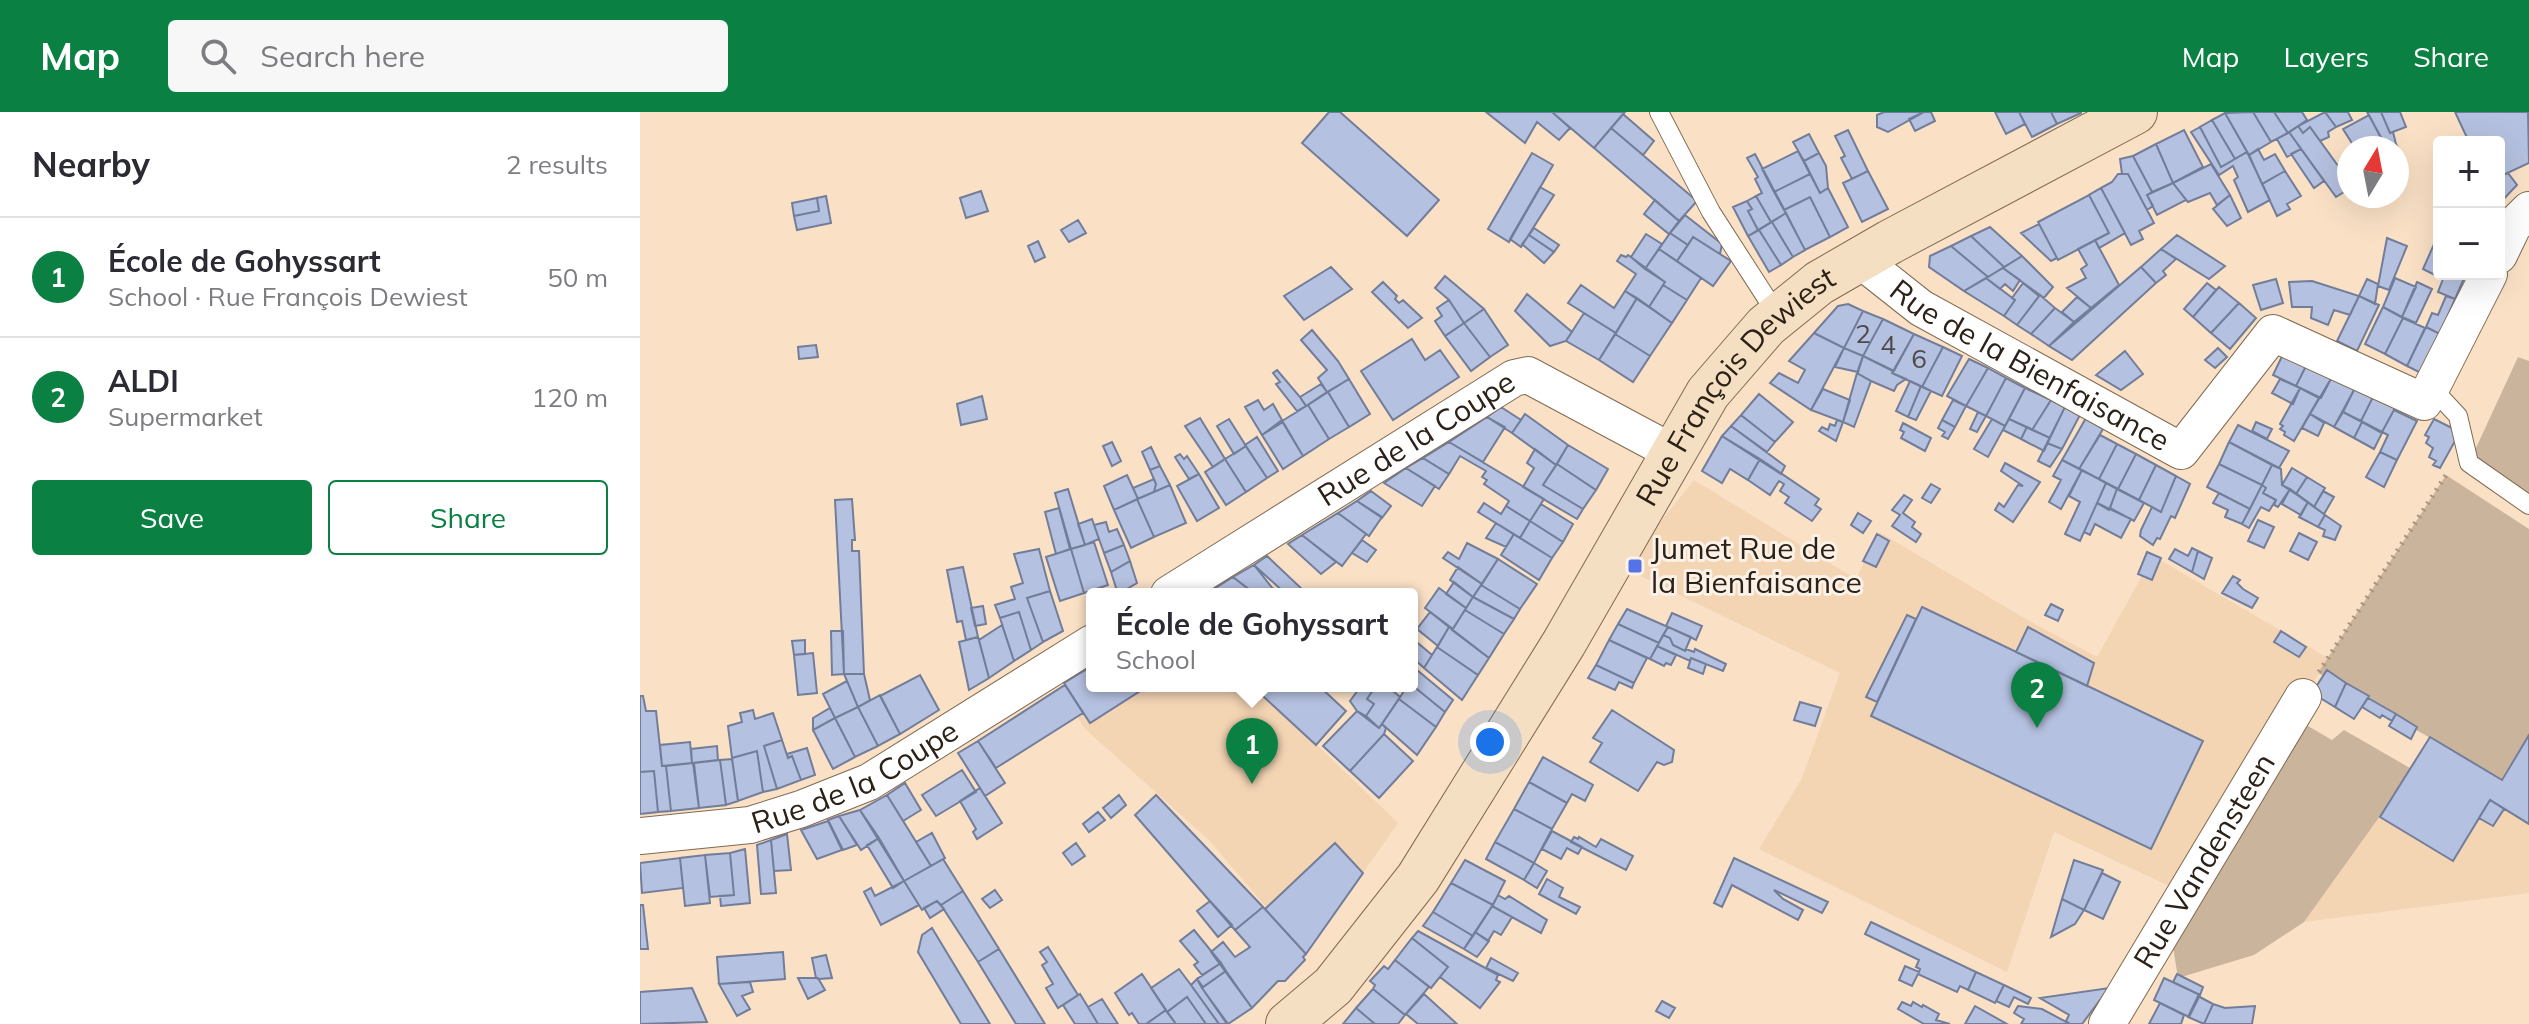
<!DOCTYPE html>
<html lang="en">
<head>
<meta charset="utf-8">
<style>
	:root { --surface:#fff; --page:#f7f7f7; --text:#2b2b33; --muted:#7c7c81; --line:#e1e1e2; --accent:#0b8043 }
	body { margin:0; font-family:Mulish,sans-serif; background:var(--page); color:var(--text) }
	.controls { position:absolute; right:24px; top:24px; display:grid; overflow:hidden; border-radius:8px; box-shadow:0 8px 32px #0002 }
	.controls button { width:72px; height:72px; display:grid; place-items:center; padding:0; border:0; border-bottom:2px solid var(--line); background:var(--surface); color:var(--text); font:40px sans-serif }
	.compass { position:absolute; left:1697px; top:24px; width:72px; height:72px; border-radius:50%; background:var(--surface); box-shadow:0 8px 32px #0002; rotate:10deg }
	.you { position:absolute; left:850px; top:630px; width:28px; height:28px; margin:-20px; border:6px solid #fff; border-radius:50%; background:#1a73e8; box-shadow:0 0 0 12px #1a73e833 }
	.badge { display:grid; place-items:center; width:52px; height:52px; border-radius:50%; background:var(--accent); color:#fff; font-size:26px; font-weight:700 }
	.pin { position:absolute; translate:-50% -66px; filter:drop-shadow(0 2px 4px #0008) }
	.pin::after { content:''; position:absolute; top:42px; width:28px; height:24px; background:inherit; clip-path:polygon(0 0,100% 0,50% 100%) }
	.popup { position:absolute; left:446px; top:476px; width:332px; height:104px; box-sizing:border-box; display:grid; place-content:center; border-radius:8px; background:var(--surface); filter:drop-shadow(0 2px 6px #0005); font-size:26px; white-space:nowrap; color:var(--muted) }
	.popup b { font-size:30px; color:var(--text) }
	.popup::after { content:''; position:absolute; left:50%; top:100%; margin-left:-16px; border:16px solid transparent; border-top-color:var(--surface) }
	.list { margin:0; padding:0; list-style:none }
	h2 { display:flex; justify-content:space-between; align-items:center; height:104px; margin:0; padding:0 32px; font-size:34px }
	h2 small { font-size:26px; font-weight:400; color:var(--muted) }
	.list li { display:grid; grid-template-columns:52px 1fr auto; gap:24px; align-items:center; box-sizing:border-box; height:120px; padding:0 32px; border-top:2px solid var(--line) }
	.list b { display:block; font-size:30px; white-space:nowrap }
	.list p { margin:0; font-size:26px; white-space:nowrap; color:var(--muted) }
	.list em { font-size:26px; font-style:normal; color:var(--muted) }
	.actions { display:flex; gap:16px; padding:24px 32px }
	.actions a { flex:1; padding:18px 0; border:2px solid var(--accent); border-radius:8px; text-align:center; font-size:28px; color:var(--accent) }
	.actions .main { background:var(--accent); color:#fff }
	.icon { flex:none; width:44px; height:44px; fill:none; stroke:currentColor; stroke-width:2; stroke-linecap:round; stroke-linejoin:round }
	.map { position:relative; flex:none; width:1889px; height:912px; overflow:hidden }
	header { display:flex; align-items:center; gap:48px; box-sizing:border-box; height:112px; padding:0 40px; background:var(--accent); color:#fff }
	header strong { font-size:38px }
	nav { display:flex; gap:44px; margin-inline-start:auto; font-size:28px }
	.search { width:560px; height:72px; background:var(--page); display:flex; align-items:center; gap:20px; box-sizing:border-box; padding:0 28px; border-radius:8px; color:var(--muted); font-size:30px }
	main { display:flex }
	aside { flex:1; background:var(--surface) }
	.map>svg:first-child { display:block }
	.built { fill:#f3d4b3 }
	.green { fill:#cbb49c }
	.building { fill:#b5c1e0; stroke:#727d9a; stroke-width:2 }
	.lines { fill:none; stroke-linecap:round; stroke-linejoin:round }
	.lane-casing { stroke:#806a51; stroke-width:20 }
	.street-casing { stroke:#806a51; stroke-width:38 }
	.secondary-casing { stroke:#806a51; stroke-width:46 }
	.path { stroke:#a89581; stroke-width:5; stroke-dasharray:2 6; stroke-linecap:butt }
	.lane { stroke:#fff; stroke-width:18 }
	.street { stroke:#fff; stroke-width:36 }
	.secondary { stroke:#f5dfc2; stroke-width:44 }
	.poi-dot { fill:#5573e8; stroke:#fbf1e6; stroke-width:3 }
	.labels { text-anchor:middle; stroke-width:6; stroke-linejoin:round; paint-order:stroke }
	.number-label { font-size:26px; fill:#4e4949 }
	.street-label { font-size:30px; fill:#2b2117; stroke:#fbf1e6 }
	.poi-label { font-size:30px; fill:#2b2117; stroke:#fbf1e6; text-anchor:start }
</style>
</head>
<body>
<header>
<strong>Map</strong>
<div class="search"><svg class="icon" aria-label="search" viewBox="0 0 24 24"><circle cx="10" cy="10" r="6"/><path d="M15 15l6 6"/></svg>Search here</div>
<nav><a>Map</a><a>Layers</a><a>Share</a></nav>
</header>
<main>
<aside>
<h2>Nearby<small>2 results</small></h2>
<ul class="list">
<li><span class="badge">1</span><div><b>École de Gohyssart</b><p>School · Rue François Dewiest</p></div><em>50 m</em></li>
<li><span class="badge">2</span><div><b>ALDI</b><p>Supermarket</p></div><em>120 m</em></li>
</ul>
<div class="actions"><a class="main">Save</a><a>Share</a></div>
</aside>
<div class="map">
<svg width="1889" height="912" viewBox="0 0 1889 912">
	<rect width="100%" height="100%" fill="#fae1c6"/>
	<!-- built -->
	<path class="built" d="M 1054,368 L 1216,467 L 1239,420 L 1391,510 L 1457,545 L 1513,444 L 1688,546 L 1546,782 L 1414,720 L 1367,860 L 1119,737 L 1162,666 L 1200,561 L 984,456 Z
		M 452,558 L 452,574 L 679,574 L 706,600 L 676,632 L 758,711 L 666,842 L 569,728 L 444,616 L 422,578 Z
		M 1889,622 L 1889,781 L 1664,810 L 1740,704 L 1790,625 L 1861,666 Z"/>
	<!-- green -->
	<path class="green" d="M 1878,245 L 1889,249 L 1889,383 L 1829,351 Z
		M 1806,363 L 1889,417 L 1889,622 L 1861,667 L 1678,561 Z
		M 1651,604 L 1692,628 L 1704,618 L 1770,656 L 1740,704 L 1664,810 L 1614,843 L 1538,866 L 1529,810 Z"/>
	<!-- building -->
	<path class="building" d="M 689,0 L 700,0 L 799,88 L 767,124 L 662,31 Z
		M 846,0 L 912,0 L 930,16 L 919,28 L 897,10 L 885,31 Z
		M 912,0 L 985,0 L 954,36 Z
		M 1244,0 L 1284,0 L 1248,20 L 1237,15 L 1237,3 Z
		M 1284,0 L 1291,0 L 1295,9 L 1275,19 L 1269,7 Z
		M 1355,0 L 1379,0 L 1385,12 L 1366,22 Z
		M 1379,0 L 1411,0 L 1417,12 L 1392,25 Z
		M 1411,0 L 1441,0 L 1441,1 L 1417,12 Z
		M 1613,0 L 1631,30 L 1609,43 L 1585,1 Z
		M 1613,0 L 1634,0 L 1648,21 L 1631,30 Z
		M 1634,0 L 1662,0 L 1667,8 L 1648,21 Z
		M 1685,0 L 1708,0 L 1712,8 L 1696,15 Z
		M 1685,0 L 1696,15 L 1688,20 L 1689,25 L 1680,29 L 1670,15 L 1663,21 L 1658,14 Z
		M 1727,0 L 1741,0 L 1750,21 L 1753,20 L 1756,32 L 1766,51 L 1757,56 L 1757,36 L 1747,36 Z
		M 1741,0 L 1760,0 L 1766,15 L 1750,21 Z
		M 1815,0 L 1888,0 L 1889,51 L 1859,65 L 1859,30 L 1829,30 Z
		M 1585,1 L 1607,40 L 1595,47 L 1572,8 Z
		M 983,2 L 1014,29 L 1003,43 L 971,16 Z
		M 1729,3 L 1743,30 L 1747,36 L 1715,36 L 1703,17 Z
		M 1572,8 L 1595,47 L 1581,55 L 1560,15 Z
		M 1658,14 L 1663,21 L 1670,15 L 1709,69 L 1709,77 L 1696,85 L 1649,20 Z
		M 1560,15 L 1581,55 L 1607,40 L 1630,88 L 1608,100 L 1594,68 L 1598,65 L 1593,54 L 1579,63 L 1551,20 Z
		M 971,16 L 1057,89 L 1039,109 L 954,36 Z
		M 1208,18 L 1228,59 L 1212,67 L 1201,46 L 1205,44 L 1195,24 Z
		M 1544,18 L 1563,55 L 1533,71 L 1516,32 Z
		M 1649,20 L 1661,37 L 1647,45 L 1637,27 Z
		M 1169,22 L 1179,41 L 1164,49 L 1153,30 Z
		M 1516,32 L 1533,71 L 1512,80 L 1493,44 Z
		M 1618,37 L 1624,48 L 1635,42 L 1645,59 L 1622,72 L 1609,43 Z
		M 1661,37 L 1684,69 L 1674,76 L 1651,42 Z
		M 1158,39 L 1170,62 L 1134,80 L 1122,57 Z
		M 892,41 L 913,53 L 869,130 L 848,117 Z
		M 1179,41 L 1186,54 L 1188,76 L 1180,81 L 1164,49 Z
		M 1115,42 L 1146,101 L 1131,110 L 1116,84 L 1122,81 L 1115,67 L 1118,65 L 1107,46 Z
		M 1493,44 L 1512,80 L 1507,83 L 1513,94 L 1507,98 L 1488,62 L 1482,62 L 1480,47 Z
		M 1571,52 L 1590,83 L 1577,93 L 1570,81 L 1548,90 L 1533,71 Z
		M 1228,59 L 1248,97 L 1222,110 L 1203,71 Z
		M 1645,59 L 1661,84 L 1647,92 L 1650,97 L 1637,104 L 1622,72 Z
		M 1868,61 L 1877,73 L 1859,92 L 1859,65 Z
		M 1170,62 L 1180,81 L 1188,76 L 1208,115 L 1190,125 L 1170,85 L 1144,98 L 1134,80 Z
		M 1478,62 L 1488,62 L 1514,111 L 1499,119 L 1503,127 L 1491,133 L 1461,76 L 1472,70 Z
		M 1533,71 L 1546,88 L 1517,103 L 1507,83 Z
		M 900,75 L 914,83 L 881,135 L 870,127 Z
		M 1461,76 L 1485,121 L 1459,136 L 1455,128 L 1469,121 L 1449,83 Z
		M 341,79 L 348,99 L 326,106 L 320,86 Z
		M 1449,83 L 1469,121 L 1418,148 L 1398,110 Z
		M 1590,83 L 1601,106 L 1587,114 L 1573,97 Z
		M 186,84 L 191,111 L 157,118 L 154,104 L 179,99 L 177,86 Z
		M 1116,84 L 1131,110 L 1118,118 L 1108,99 L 1112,97 L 1107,89 Z
		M 1170,85 L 1190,125 L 1165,138 L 1144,98 Z
		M 177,86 L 179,99 L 154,104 L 152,91 Z
		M 1015,88 L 1039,109 L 1029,122 L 1004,102 Z
		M 1107,89 L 1112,97 L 1108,99 L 1118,118 L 1108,124 L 1093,95 Z
		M 1146,101 L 1165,138 L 1153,145 L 1132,110 Z
		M 1045,103 L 1082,132 L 1080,142 L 1053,125 L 1048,133 L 1030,121 Z
		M 438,108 L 446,121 L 429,130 L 421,118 Z
		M 1132,110 L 1153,145 L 1141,153 L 1119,118 Z
		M 1399,112 L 1417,146 L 1411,149 L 1381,121 Z
		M 1350,115 L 1382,144 L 1364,155 L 1331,124 Z
		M 894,116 L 919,133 L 914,140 L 889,123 Z
		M 1119,118 L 1141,153 L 1129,160 L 1108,124 Z
		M 1030,121 L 1048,133 L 1037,149 L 1019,137 Z
		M 1799,121 L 1799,162 L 1826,162 L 1815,187 L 1798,180 L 1803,167 L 1783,157 Z
		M 1006,122 L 1022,132 L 1005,157 L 991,145 Z
		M 889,123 L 914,140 L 904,151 L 882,132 Z
		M 1537,123 L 1585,154 L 1569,167 L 1521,137 Z
		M 1331,124 L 1364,155 L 1348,165 L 1311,134 Z
		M 1053,125 L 1091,149 L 1073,174 L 1037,149 Z
		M 1747,126 L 1767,134 L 1749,178 L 1738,174 Z
		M 1455,128 L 1479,173 L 1451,196 L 1427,176 L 1446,166 L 1441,157 L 1447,153 L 1438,137 Z
		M 398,129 L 405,145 L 395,150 L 388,134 Z
		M 1311,134 L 1348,165 L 1324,179 L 1289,155 L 1290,144 Z
		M 1019,137 L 1061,166 L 1047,188 L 1023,173 L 1025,170 L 1005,157 Z
		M 1521,137 L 1536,147 L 1523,159 L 1526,163 L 1516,171 L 1501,155 Z
		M 981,143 L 986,145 L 988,143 L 1025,170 L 1009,195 L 985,179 L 996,162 L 977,149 Z
		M 1382,144 L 1413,175 L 1404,186 L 1363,156 Z
		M 691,155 L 712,177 L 664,208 L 644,184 Z
		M 1501,155 L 1516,171 L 1432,248 L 1409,234 Z
		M 1363,156 L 1380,168 L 1373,179 L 1365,172 L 1360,177 L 1346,166 Z
		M 805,164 L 844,197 L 824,211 L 809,188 L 795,176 Z
		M 1346,166 L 1375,188 L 1364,204 L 1324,179 Z
		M 1755,166 L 1776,175 L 1762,205 L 1743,195 Z
		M 1636,167 L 1643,191 L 1621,198 L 1613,173 Z
		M 1727,167 L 1738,172 L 1735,192 L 1719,184 Z
		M 1672,169 L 1719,184 L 1710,203 L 1694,198 L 1688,213 L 1671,206 L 1672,195 L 1652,195 L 1649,170 Z
		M 743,170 L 757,184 L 755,187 L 759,191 L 763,188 L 782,206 L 768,216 L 732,180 Z
		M 1777,170 L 1792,177 L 1776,211 L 1762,205 Z
		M 1383,171 L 1399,184 L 1377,213 L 1364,204 L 1375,188 L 1372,186 Z
		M 1567,171 L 1576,178 L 1553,205 L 1544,197 Z
		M 941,173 L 974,196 L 985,179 L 997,186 L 976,221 L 928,191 Z
		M 1023,173 L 1047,188 L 1032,211 L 1009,195 Z
		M 1579,175 L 1599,191 L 1571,221 L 1553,205 Z
		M 887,182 L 932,220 L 926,229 L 910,234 L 875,199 Z
		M 1400,183 L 1415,196 L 1391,222 L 1377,213 Z
		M 1719,184 L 1739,193 L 1717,239 L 1697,229 Z
		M 1806,184 L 1815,187 L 1800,222 L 1786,215 L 1792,201 L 1798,203 Z
		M 1437,185 L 1451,196 L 1434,210 L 1422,200 Z
		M 997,186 L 1032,211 L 1010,244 L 975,222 Z
		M 809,188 L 824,211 L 805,224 L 795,209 L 802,204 L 797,196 Z
		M 1599,191 L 1616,206 L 1590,237 L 1571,221 Z
		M 1208,192 L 1223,199 L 1204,236 L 1174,221 L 1198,194 Z
		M 1743,195 L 1763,206 L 1745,242 L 1725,232 Z
		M 1415,196 L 1434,210 L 1409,234 L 1391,222 Z
		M 844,197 L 868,233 L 850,245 L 824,211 Z
		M 1223,199 L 1243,207 L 1223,244 L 1204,236 Z
		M 944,201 L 976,221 L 959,248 L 926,229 Z
		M 1763,206 L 1785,216 L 1767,254 L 1745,242 Z
		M 1243,207 L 1274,222 L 1254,259 L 1223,244 Z
		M 824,211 L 850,245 L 831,259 L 805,224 Z
		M 1786,215 L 1800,222 L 1784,255 L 1779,260 L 1767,254 Z
		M 672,218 L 698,249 L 709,267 L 687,280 L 678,266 L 687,258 L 661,228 Z
		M 1174,221 L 1204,236 L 1171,298 L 1130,271 L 1139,261 L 1158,271 L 1165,258 L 1149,249 Z
		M 975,222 L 1010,244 L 993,270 L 959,248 Z
		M 1274,222 L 1303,235 L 1282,275 L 1252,261 Z
		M 772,227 L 785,248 L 800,238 L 819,265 L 753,308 L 721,259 Z
		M 176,233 L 178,245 L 159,247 L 158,235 Z
		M 1303,235 L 1322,244 L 1302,284 L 1282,275 Z
		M 1204,236 L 1223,244 L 1218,260 L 1195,255 Z
		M 1578,236 L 1587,245 L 1575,256 L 1565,248 Z
		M 1485,239 L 1503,262 L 1481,278 L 1456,263 Z
		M 1644,240 L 1667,252 L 1656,274 L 1633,263 Z
		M 1223,244 L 1253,259 L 1252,261 L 1266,267 L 1257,273 L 1254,279 L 1231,269 L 1217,261 Z
		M 1329,247 L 1348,256 L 1326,294 L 1307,284 Z
		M 1667,252 L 1692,265 L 1681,286 L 1656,274 Z
		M 1348,256 L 1366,266 L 1346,304 L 1326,294 Z
		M 637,258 L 660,285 L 666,294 L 657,299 L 636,272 L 640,270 L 633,261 Z
		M 1217,261 L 1231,269 L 1214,315 L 1203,310 Z
		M 1692,265 L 1715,276 L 1694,315 L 1670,302 Z
		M 1366,266 L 1385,276 L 1365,314 L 1346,304 Z
		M 709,267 L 730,302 L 709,315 L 688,280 Z
		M 1640,267 L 1660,276 L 1653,292 L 1632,281 Z
		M 1270,269 L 1281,274 L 1268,305 L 1256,299 Z
		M 681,272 L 687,280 L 666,294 L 660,285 Z
		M 1281,274 L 1291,279 L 1276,308 L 1268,305 Z
		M 1385,276 L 1411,288 L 1392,318 L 1369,307 Z
		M 1660,276 L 1679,286 L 1654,329 L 1644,323 L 1645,320 L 1640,317 L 1643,314 L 1640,312 Z
		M 1715,276 L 1733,285 L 1721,309 L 1703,300 Z
		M 1183,277 L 1210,288 L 1203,310 L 1171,298 Z
		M 688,280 L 709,315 L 689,327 L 668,293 Z
		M 1119,282 L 1153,310 L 1135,330 L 1101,303 Z
		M 342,284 L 347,307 L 321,313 L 317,292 Z
		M 1733,285 L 1755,296 L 1742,320 L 1721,309 Z
		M 618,288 L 624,298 L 633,292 L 642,308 L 622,323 L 605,295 Z
		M 1313,288 L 1326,294 L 1315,315 L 1302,308 Z
		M 1411,288 L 1425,295 L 1410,326 L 1392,318 Z
		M 668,293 L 689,327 L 663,344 L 642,309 Z
		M 861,295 L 881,308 L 872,321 L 847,305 Z
		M 1425,295 L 1440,303 L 1422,337 L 1407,331 Z
		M 1754,298 L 1777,309 L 1757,348 L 1740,340 L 1748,323 L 1742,320 Z
		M 1338,300 L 1346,304 L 1337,320 L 1330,317 Z
		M 1703,300 L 1722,310 L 1714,326 L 1694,315 Z
		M 885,302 L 928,333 L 916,353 L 872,321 Z
		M 1670,302 L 1684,311 L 1678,324 L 1662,316 Z
		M 1101,303 L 1135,330 L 1127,340 L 1091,314 Z
		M 847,305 L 865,315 L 843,350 L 809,330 Z
		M 560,306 L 585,347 L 573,355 L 545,314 Z
		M 1446,306 L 1463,317 L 1439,357 L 1422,348 Z
		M 589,307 L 606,334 L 594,342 L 577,314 Z
		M 1352,307 L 1365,314 L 1348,345 L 1334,337 Z
		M 1369,307 L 1387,315 L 1381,327 L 1363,318 Z
		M 1794,307 L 1820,320 L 1800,356 L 1793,353 L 1796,349 L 1789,345 L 1793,336 L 1786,331 L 1789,325 L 1785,323 Z
		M 1197,308 L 1203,310 L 1196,329 L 1179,319 L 1182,315 L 1188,318 L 1190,312 L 1195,314 Z
		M 1302,308 L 1315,315 L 1308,327 L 1302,324 L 1305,320 L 1298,316 Z
		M 643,310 L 663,344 L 643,357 L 622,323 Z
		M 1616,310 L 1632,317 L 1627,327 L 1612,319 Z
		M 1722,310 L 1742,321 L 1734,337 L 1714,326 Z
		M 1263,311 L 1291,326 L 1285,339 L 1261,326 L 1264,320 L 1260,318 Z
		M 1598,313 L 1649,339 L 1639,356 L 1589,330 Z
		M 1091,314 L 1145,354 L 1141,362 L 1082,324 Z
		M 1387,315 L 1410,326 L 1404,339 L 1381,327 Z
		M 1460,323 L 1477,332 L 1459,367 L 1439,357 Z
		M 1082,324 L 1120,347 L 1108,368 L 1090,357 L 1082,371 L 1062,359 Z
		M 617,325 L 638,359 L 627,366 L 605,333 Z
		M 472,330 L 481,349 L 472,354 L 463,334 Z
		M 809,330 L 904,387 L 890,409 L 866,394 L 869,389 L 844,372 L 847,368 L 842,365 L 846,359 L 820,344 L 809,362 L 783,346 Z
		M 1589,330 L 1632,353 L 1622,373 L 1579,352 Z
		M 1407,331 L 1422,337 L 1410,355 L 1398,349 Z
		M 1477,332 L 1496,342 L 1478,377 L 1459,367 Z
		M 928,333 L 968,357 L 956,378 L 917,352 Z
		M 606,334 L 627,366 L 606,380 L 585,347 Z
		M 511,335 L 520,354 L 510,358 L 502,340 Z
		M 895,337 L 916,353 L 903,373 L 943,397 L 937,407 L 883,375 L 894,356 L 887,351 Z
		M 1740,340 L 1757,348 L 1744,375 L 1726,365 Z
		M 540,342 L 544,347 L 547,344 L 559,362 L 549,367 L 535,345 Z
		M 1496,342 L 1516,353 L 1499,388 L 1478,377 Z
		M 783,346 L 809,362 L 799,377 L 766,356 Z
		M 585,347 L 606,380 L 586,393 L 565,360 Z
		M 1120,347 L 1179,387 L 1175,393 L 1181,397 L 1172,409 L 1145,391 L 1149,385 L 1140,379 L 1144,372 L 1139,369 L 1130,383 L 1108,368 Z
		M 1422,348 L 1442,358 L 1421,397 L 1409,390 L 1421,368 L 1413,364 Z
		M 1365,351 L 1400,370 L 1373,410 L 1355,398 L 1359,391 L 1364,395 L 1378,373 L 1383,374 L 1361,359 Z
		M 917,352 L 956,378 L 943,397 L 903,373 Z
		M 1579,352 L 1622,373 L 1610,397 L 1567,375 Z
		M 1516,353 L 1536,364 L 1521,400 L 1499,388 Z
		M 1632,353 L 1641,357 L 1642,373 L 1650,377 L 1638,395 L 1634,393 L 1636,388 L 1623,381 L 1626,376 L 1622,373 Z
		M 520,354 L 530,373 L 514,380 L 516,372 L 510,358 Z
		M 766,356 L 795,374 L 782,394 L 744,371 Z
		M 1652,356 L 1667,365 L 1656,382 L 1642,373 Z
		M 1442,358 L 1466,371 L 1440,429 L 1425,422 L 1440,390 L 1429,384 Z
		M 559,362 L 579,396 L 557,409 L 537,374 Z
		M 487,363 L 498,387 L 474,398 L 464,374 Z
		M 1536,364 L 1550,372 L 1535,406 L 1531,404 L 1520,427 L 1517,426 L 1513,433 L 1500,424 L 1501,418 L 1512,395 L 1521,400 Z
		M 1667,365 L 1685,376 L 1674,395 L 1656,382 Z
		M 514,367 L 516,372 L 514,380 L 498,387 L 493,376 Z
		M 1466,371 L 1477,377 L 1469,398 L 1457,391 Z
		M 1291,372 L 1300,377 L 1291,391 L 1282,386 Z
		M 530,373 L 546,411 L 514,425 L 497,387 Z
		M 1622,373 L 1626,376 L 1623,381 L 1636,388 L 1629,399 L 1621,395 L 1609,416 L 1602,412 Z
		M 428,377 L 445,433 L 431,437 L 415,381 Z
		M 1477,377 L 1504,391 L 1494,409 L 1470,396 Z
		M 1650,377 L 1668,390 L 1661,403 L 1642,392 Z
		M 731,379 L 751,394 L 742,406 L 717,389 Z
		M 1683,379 L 1694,385 L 1684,402 L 1674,395 Z
		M 1579,381 L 1610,397 L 1602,412 L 1585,405 L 1588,398 L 1573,391 Z
		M 1264,383 L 1272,388 L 1263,401 L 1275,410 L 1272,415 L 1281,422 L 1276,430 L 1252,414 L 1260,403 L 1252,398 Z
		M 212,387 L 215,428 L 212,428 L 212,439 L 219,439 L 224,562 L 204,562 L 195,388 Z
		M 497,387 L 514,425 L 491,436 L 474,398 Z
		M 717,389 L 742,405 L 729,424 L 698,401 Z
		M 1668,390 L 1685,403 L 1678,415 L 1659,405 Z
		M 844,391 L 861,402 L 866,394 L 890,409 L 880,426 L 838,400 Z
		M 1457,391 L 1491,407 L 1481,426 L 1455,412 L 1450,423 L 1444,420 Z
		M 901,392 L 933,412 L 923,430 L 890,409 Z
		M 419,396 L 430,437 L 416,442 L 405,400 Z
		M 698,401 L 726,422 L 702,454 L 662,423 Z
		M 1218,401 L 1231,409 L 1223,421 L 1211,413 Z
		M 1685,403 L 1701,414 L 1695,428 L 1683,424 L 1685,418 L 1678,415 Z
		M 452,407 L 459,427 L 445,433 L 438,412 Z
		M 1618,408 L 1634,415 L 1624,436 L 1608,429 Z
		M 890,409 L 923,430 L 912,446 L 880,426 Z
		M 466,410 L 469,420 L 477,417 L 484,433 L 464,441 L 454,413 Z
		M 856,411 L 874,422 L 866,435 L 846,426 Z
		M 1659,421 L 1677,430 L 1668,448 L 1650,439 Z
		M 874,422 L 912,446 L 899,468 L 861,443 Z
		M 1237,422 L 1249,429 L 1236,455 L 1223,449 Z
		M 662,423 L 696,450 L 681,462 L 648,432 Z
		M 722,428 L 736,438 L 727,450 L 712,441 Z
		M 454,430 L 468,473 L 444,481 L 431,437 Z
		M 827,431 L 858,447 L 842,472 L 803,446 L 808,440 L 819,447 Z
		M 484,433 L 490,449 L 471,460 L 464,441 Z
		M 1552,436 L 1558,439 L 1552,460 L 1529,447 L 1535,437 L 1548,444 Z
		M 399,437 L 410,479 L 387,486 L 403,530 L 391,538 L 379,500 L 360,506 L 355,493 L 375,487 L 371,475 L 383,471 L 374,442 Z
		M 431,437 L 444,481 L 420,489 L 406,445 Z
		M 1558,439 L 1572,446 L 1564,467 L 1552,460 Z
		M 1507,440 L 1521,446 L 1512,468 L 1498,462 Z
		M 627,444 L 663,478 L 660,482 L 646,482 L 614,453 Z
		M 858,447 L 897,472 L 880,497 L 841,473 Z
		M 490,449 L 497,471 L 478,482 L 471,460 Z
		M 614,453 L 637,482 L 615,482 L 593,465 Z
		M 323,455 L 338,525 L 326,528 L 322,509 L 317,510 L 307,458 Z
		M 818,455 L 842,472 L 833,485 L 810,468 Z
		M 1593,464 L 1600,468 L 1597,471 L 1603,477 L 1618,486 L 1612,496 L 1582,481 Z
		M 593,465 L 615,482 L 579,482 L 574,477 Z
		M 814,470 L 833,485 L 826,496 L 806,482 Z
		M 841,473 L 880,497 L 874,507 L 833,485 Z
		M 799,476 L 826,496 L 813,517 L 785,496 Z
		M 410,479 L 423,519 L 403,530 L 387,486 Z
		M 833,485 L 874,507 L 864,522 L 825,498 Z
		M 1411,492 L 1423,498 L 1418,509 L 1405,503 Z
		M 343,494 L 346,512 L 335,514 L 331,496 Z
		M 1282,495 L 1563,629 L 1511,737 L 1231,604 Z
		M 987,497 L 1028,515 L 1019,531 L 978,512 Z
		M 825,498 L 864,522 L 849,546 L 812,518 Z
		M 379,500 L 391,538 L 374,549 L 360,506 Z
		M 790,500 L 809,515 L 798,534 L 777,517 Z
		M 1032,501 L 1062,514 L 1056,528 L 1026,514 Z
		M 1267,503 L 1276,507 L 1237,590 L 1226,585 Z
		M 978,512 L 1019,531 L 1010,547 L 969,528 Z
		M 362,513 L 374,549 L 349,566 L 339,528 Z
		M 809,515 L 849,546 L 838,563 L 797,535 Z
		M 1028,515 L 1051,525 L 1045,539 L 1033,533 L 1030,526 L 1023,523 Z
		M 1388,515 L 1454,551 L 1447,574 L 1376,540 Z
		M 191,519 L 203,519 L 204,562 L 192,563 Z
		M 1641,519 L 1666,535 L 1659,545 L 1634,530 Z
		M 1023,523 L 1030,526 L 1033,533 L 1045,539 L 1046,537 L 1054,540 L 1055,537 L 1086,552 L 1083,559 L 1051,546 L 1050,549 L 1017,534 Z
		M 338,525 L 349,566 L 329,578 L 319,530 Z
		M 772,526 L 792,543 L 784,556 L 772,545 Z
		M 165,528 L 165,542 L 154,543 L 152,529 Z
		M 969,528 L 1007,546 L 994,571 L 956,553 Z
		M 1017,534 L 1036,543 L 1031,553 L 1026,551 L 1024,554 L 1010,547 Z
		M 797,535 L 838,563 L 822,588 L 784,556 Z
		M 173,541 L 177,581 L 158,583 L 154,543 Z
		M 1051,546 L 1066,552 L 1063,562 L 1048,556 Z
		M 956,553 L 994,571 L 992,576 L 979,570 L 975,578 L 948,566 Z
		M 452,554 L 452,574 L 508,574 L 450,611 L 424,571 Z
		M 777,558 L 813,588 L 805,600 L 772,573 L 772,566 Z
		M 1687,558 L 1706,571 L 1695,595 L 1672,581 Z
		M 204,562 L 224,562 L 230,588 L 218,595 Z
		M 280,563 L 299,598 L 260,622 L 240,584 Z
		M 207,569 L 218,595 L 195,606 L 183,582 Z
		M 1706,571 L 1729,584 L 1714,607 L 1695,595 Z
		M 425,573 L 443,601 L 356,656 L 338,629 Z
		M 772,573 L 805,600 L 796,615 L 759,587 L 767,574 Z
		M 612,574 L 679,574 L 706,599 L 676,633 Z
		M 721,574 L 736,574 L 727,587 L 734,592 L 726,604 L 717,599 L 710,589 Z
		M 736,574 L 747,574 L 760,585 L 739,616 L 726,604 L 734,592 L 727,587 Z
		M 240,583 L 260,622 L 238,634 L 218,595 Z
		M 0,584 L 3,584 L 6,599 L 16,599 L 22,654 L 26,654 L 31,699 L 18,700 L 14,659 L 0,660 Z
		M 1728,586 L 1756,602 L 1752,609 L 1742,603 L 1740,606 L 1722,595 Z
		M 759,587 L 796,615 L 777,643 L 742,612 Z
		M 1160,590 L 1181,596 L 1175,614 L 1154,608 Z
		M 218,595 L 238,634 L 215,645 L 195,606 Z
		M 190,596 L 195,606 L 173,618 L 173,606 Z
		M 113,598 L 115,607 L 133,601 L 142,628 L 124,634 L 137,677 L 123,680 L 117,639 L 92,646 L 88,614 L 102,610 L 100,601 Z
		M 972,598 L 1034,638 L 1032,650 L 1024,653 L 1017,650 L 998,679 L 950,650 L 962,631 L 953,626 Z
		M 717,599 L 739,616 L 742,612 L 746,616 L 744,622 L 710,659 L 683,634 Z
		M 1756,602 L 1777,615 L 1771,627 L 1749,614 Z
		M 195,606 L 215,645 L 193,657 L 173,618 Z
		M 744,622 L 773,649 L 739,686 L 710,659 Z
		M 1889,623 L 1889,712 L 1850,688 L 1813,749 L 1740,705 L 1790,625 L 1862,668 Z
		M 142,628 L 148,646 L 152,644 L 161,668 L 137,677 L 124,634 Z
		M 338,629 L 365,671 L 345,684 L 318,641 Z
		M 50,630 L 52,651 L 22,654 L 20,633 Z
		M 77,634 L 78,648 L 52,651 L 51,637 Z
		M 167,636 L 175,663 L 161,668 L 152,644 L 148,646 L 147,642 Z
		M 117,639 L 123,680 L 98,689 L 92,646 Z
		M 903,645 L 953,673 L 945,689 L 932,682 L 927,691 L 889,670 Z
		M 92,647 L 98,689 L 86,693 L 80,648 Z
		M 80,648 L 86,693 L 59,696 L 54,651 Z
		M 53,651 L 59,696 L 31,699 L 26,654 Z
		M 322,658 L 336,680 L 296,704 L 282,683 Z
		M 14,659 L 18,700 L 0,702 L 0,660 Z
		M 889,670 L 927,691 L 912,717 L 874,697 Z
		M 265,671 L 281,698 L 263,709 L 247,683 Z
		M 340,676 L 362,711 L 337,727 L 333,720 L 336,717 L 320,689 Z
		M 247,683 L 291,754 L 264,769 L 220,698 Z
		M 479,683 L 486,693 L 471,706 L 463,696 Z
		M 516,683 L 623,795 L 595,818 L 495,703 Z
		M 1850,688 L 1864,697 L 1853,714 L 1839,706 Z
		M 874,697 L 912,717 L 894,751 L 855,730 Z
		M 220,698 L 239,726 L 221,738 L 199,704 Z
		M 458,700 L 465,708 L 449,720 L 443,712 Z
		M 199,704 L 217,733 L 203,738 L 188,708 Z
		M 188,709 L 202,738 L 177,747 L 161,718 Z
		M 912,719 L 942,735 L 938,742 L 927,736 L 921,747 L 902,737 Z
		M 292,721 L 305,746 L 291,754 L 276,730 Z
		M 147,722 L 151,758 L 134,759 L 131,728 Z
		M 934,725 L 938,727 L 939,725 L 956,735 L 961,727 L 993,744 L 986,758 L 931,730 Z
		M 239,726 L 264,769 L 253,776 L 227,733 Z
		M 131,728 L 136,781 L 121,782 L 117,733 Z
		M 855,730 L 894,751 L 884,768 L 846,747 Z
		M 436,731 L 445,744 L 432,753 L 423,741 Z
		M 695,731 L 723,761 L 666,842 L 625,797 Z
		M 105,737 L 110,791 L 81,794 L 80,784 L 94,783 L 90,741 Z
		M 90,741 L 94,783 L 70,785 L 65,743 Z
		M 65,743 L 70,791 L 45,794 L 40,746 Z
		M 40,746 L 43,776 L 2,781 L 0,751 Z
		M 1094,746 L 1188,790 L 1182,801 L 1134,778 L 1143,787 L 1163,798 L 1158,808 L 1092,773 L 1082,795 L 1074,791 Z
		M 303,747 L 323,779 L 301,793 L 297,789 L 282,798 L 264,769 Z
		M 825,748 L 865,769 L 853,793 L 811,771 Z
		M 1434,748 L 1463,758 L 1444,798 L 1422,787 Z
		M 894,751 L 907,759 L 897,776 L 884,768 Z
		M 1462,761 L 1480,770 L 1463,807 L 1444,798 Z
		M 907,767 L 923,776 L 919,785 L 940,795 L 936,802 L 899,782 Z
		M 264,769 L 279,793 L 241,813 L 224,780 L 231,776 L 235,784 Z
		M 811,771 L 853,793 L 833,824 L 793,800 Z
		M 355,778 L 362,788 L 350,796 L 342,787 Z
		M 323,779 L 359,837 L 338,850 L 301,793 Z
		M 858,783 L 865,787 L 869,784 L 907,808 L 901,821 L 852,794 Z
		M 1422,787 L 1444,798 L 1435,812 L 1411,825 Z
		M 297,789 L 304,797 L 290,806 L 284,796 Z
		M 570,789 L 592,813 L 578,825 L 557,799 Z
		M 0,793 L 3,793 L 8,837 L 0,837 Z
		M 852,794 L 872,805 L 861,823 L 854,819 L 848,829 L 835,820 Z
		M 623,795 L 666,842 L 663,845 L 665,848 L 645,869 L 638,869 L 612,896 L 571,840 L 583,830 L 595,845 L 610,835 L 595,818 Z
		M 793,800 L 833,824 L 824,837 L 783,814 Z
		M 1231,810 L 1336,860 L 1328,878 L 1320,874 L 1317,880 L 1278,862 L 1272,874 L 1259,868 L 1265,854 L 1279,860 L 1280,857 L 1276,855 L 1279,848 L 1225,822 Z
		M 292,816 L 350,912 L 321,912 L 278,840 L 282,823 Z
		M 554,818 L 581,851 L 562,863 L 554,853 L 558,850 L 540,829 Z
		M 778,819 L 858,863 L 856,868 L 860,870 L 840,896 L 800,865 L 808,855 L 772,826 Z
		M 835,820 L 849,829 L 837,845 L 824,837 Z
		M 772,826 L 808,855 L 791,876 L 755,848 Z
		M 408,835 L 438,883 L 418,896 L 406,876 L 413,872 L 402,853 L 407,850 L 400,840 Z
		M 359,837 L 405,912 L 376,912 L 338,850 Z
		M 143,840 L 145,867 L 79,872 L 77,845 Z
		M 186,843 L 192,866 L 179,867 L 176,866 L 172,846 Z
		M 851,846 L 878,861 L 873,869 L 846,856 Z
		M 755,848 L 789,875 L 765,903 L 733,877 L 735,873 L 730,869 L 744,854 L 748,857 Z
		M 581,851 L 586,859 L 563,875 L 557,867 Z
		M 539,857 L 551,873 L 579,912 L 566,912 L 547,885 L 527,900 L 511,876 Z
		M 586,859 L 612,896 L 588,912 L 562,876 Z
		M 1336,860 L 1364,873 L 1355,891 L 1328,878 Z
		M 502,862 L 526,898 L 506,912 L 499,912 L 492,901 L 489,903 L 475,881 Z
		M 1537,862 L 1563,875 L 1560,883 L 1533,870 Z
		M 158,866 L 178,866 L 185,878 L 168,887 Z
		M 1524,866 L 1560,883 L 1549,905 L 1514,888 Z
		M 557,867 L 562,876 L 587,912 L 579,912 L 551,873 Z
		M 110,870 L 113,880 L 102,884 L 110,897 L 97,904 L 79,872 Z
		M 1364,873 L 1391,886 L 1388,892 L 1374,885 L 1369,895 L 1356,889 Z
		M 52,876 L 67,910 L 0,912 L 0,880 Z
		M 1469,876 L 1442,912 L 1430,912 L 1426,909 L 1429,903 L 1400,886 Z
		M 733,877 L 765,903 L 758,912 L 735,912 L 716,896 Z
		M 440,882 L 448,895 L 458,912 L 435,912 L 423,893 Z
		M 784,882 L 817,912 L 778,912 L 766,902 Z
		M 1558,884 L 1573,892 L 1564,912 L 1548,905 Z
		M 547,885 L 566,912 L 536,912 L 527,900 Z
		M 462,887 L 476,909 L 478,912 L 458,912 L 448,895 Z
		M 1022,889 L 1035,896 L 1029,906 L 1016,899 Z
		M 1262,890 L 1271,894 L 1273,890 L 1282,895 L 1283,893 L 1299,902 L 1296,908 L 1310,912 L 1284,912 L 1258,897 Z
		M 1520,891 L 1544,903 L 1541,912 L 1509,912 Z
		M 1573,892 L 1585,896 L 1615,894 L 1612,912 L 1564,912 Z
		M 1335,894 L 1367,912 L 1325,912 Z
		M 1378,894 L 1402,897 L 1430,912 L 1381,912 L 1384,907 L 1374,901 Z
		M 716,896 L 735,912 L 703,912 Z
		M 526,898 L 536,912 L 506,912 Z"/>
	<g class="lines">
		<!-- lane casing -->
		<g class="lane-casing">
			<path id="lane" d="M 1019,0 L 1071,100 L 1138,204
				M 1792,276 L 1818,304 L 1829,351 L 1889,393"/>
		</g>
		<!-- street casing -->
		<g class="street-casing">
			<g id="street">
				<path d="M 1859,143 L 1873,114 L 1889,98"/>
				<path id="s1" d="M 1219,147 L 1281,196 L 1541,339 L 1633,221 L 1784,290 L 1849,162"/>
				<path id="s2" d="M 529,482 L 874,266 L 888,263 L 1032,340"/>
				<path id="s3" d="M 0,724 L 110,713 L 161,697 L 229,670 L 452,531"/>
				<path id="s4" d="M 1467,912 L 1663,585"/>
			</g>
		</g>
		<!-- secondary casing -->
		<g class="secondary-casing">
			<g id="secondary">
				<path id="s5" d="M 648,912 L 693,874 L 778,766 L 924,531 L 1068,281 L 1126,214 L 1179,171 L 1250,130 L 1495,0"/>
			</g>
		</g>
		<!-- path -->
		<path class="path" d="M 1679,560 L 1808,360"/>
		<!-- lane -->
		<use href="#lane" class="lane"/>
		<!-- street -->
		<use href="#street" class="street"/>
		<!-- secondary -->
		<use href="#secondary" class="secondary"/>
	</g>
	<!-- markers -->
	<rect class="poi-dot" x="987" y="446" width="16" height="16" rx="4"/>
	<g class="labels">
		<!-- number labels -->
		<g class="number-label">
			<text x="1223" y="231">2</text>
			<text x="1248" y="242">4</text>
			<text x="1279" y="256">6</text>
		</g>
		<!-- street labels -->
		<g class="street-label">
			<text dy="10" stroke="none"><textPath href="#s1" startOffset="202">Rue de la Bienfaisance</textPath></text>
			<text dy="10" stroke="none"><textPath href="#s5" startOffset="784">Rue François Dewiest</textPath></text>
			<text dy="10" stroke="none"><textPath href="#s2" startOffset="292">Rue de la Coupe</textPath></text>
			<text dy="10" stroke="none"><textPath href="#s3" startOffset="226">Rue de la Coupe</textPath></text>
			<text dy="10" stroke="none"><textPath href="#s4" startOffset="190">Rue Vandensteen</textPath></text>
		</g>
		<!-- poi labels -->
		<g class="poi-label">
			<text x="1011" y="447">Jumet Rue de<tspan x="1011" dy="34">la Bienfaisance</tspan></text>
		</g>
	</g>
</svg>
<div class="controls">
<button>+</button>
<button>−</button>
</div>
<svg class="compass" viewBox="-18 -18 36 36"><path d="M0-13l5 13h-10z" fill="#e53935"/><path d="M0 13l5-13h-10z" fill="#7c7c81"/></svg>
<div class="you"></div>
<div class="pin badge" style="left:612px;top:672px">1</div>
<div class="popup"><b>École de Gohyssart</b>School</div>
<div class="pin badge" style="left:1397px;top:616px">2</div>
</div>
</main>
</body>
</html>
